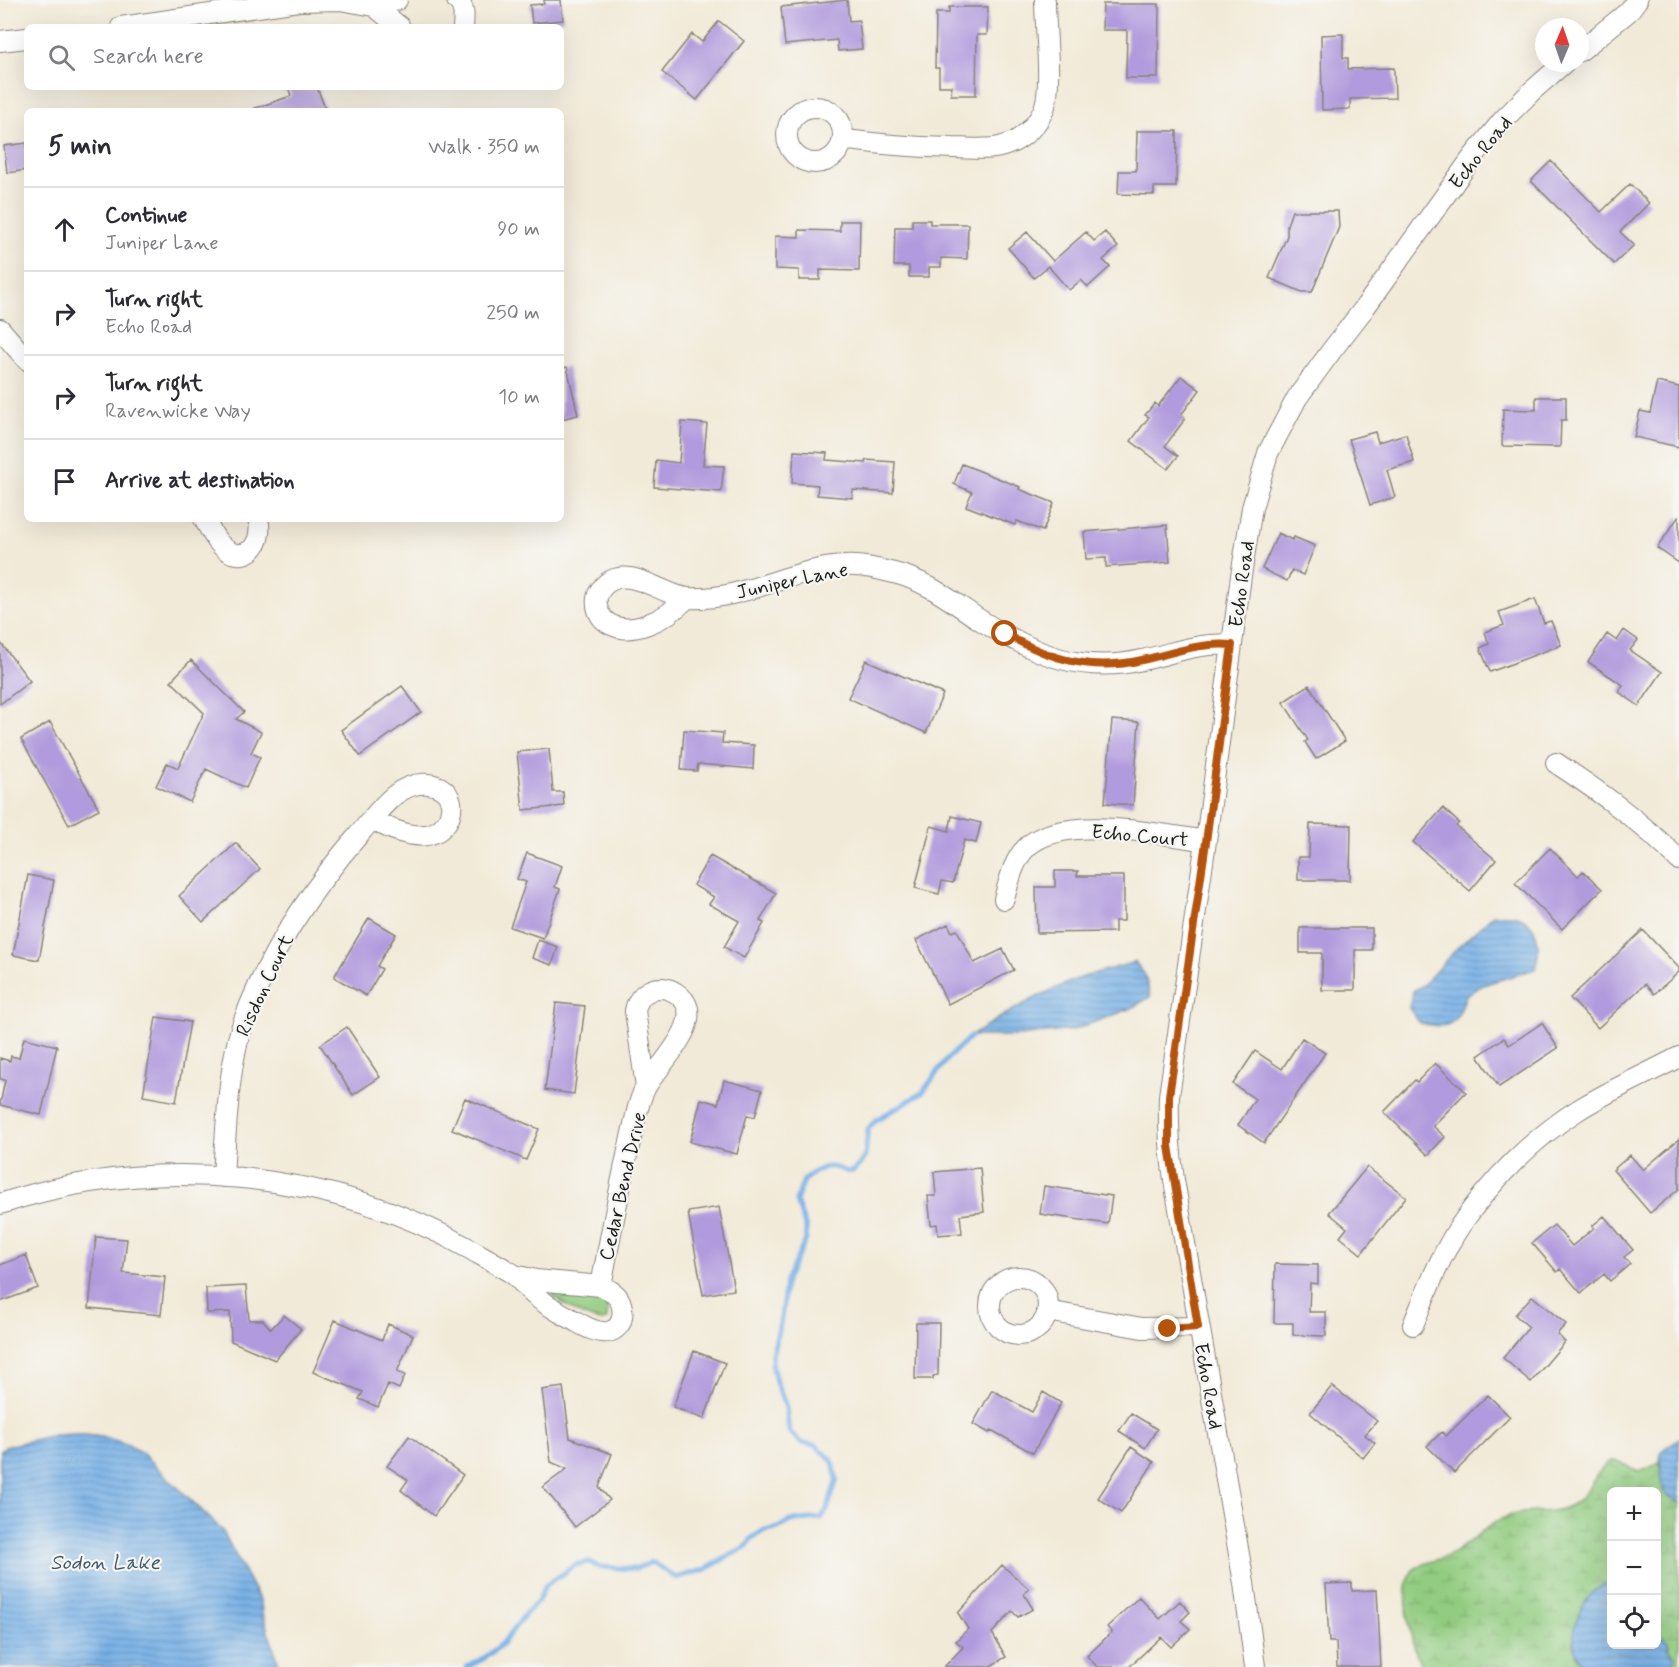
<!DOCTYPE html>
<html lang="en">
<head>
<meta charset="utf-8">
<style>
	:root { --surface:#fff; --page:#f2f2f3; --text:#2b2b33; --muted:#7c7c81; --line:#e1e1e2 }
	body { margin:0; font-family:Mynerve,sans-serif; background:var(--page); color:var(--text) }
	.controls { position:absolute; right:18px; bottom:18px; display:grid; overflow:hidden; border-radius:9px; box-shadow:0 6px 24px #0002 }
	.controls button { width:54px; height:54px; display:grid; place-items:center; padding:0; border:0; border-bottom:2px solid var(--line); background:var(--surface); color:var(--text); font:30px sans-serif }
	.compass { position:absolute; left:1535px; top:18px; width:54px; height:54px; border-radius:50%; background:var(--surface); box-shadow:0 6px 24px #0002; rotate:2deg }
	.stop { position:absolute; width:18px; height:18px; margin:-14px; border:4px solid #b45309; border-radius:50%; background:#fff }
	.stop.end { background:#b45309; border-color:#fff; box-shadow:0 2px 6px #0008 }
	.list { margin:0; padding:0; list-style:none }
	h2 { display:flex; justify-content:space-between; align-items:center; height:78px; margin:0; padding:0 24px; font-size:26px }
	h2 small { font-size:20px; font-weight:400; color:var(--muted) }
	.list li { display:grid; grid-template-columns:39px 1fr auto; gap:18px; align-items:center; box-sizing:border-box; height:84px; padding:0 24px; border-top:2px solid var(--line) }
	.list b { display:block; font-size:22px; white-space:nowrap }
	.list p { margin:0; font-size:20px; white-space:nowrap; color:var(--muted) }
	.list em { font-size:20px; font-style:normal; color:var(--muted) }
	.icon { flex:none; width:33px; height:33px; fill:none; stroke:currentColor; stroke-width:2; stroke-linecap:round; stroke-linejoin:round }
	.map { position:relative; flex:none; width:1679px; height:1667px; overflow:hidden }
	.search { position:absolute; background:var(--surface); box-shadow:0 6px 24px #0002; left:24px; top:24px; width:540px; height:66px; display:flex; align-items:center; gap:15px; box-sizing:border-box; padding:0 21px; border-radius:9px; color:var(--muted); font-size:22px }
	.panel { position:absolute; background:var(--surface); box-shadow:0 6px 24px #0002; left:24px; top:108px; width:540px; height:414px; border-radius:9px }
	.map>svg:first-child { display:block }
	.grass { fill:#92cc80; stroke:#57744e; stroke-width:1.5 }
	.wetland { fill:url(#wetland-marsh); stroke:#57744e; stroke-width:1.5 }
	.water { fill:url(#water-rules); stroke:#486681; stroke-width:1.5 }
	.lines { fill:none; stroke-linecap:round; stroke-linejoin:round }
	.stream { stroke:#75afe6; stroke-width:5 }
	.building { fill:#b19add }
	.minor-casing { stroke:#87837a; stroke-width:22 }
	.minor { stroke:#fff; stroke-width:20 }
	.route { stroke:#b45309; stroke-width:8 }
	.labels { text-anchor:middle; stroke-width:4.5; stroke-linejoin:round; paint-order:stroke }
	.street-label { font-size:20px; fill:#1c1c1c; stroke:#f6f6f2 }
	.water-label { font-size:21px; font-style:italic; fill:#40576d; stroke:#f6f6f2 }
</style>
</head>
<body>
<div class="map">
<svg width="1679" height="1667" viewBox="0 0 1679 1667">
	<defs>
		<pattern id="wetland-marsh" width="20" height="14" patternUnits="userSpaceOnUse" patternTransform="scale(1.5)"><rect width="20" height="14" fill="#92cc80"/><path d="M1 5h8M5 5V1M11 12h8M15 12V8" fill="none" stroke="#7daf6e"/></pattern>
		<pattern id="water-rules" width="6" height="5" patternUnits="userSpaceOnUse" patternTransform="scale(1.5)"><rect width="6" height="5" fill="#75afe6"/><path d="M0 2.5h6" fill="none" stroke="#5f8eba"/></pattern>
	</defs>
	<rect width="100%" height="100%" fill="#f6f6f2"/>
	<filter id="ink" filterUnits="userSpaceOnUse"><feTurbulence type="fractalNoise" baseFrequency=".0167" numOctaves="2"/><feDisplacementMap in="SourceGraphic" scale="12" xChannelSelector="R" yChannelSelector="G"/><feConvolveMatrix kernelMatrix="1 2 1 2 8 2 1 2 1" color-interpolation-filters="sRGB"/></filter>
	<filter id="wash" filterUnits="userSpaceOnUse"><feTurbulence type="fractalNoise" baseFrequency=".008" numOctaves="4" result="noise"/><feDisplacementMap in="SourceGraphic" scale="24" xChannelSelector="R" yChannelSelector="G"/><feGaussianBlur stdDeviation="1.35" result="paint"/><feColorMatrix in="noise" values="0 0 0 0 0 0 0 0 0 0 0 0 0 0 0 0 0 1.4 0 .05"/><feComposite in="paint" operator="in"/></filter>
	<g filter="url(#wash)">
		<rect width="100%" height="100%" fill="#f2ead8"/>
		<!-- grass -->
		<path class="grass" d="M 557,1291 C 573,1293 599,1291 608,1307 L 607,1319 L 604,1321 C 587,1321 568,1307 554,1297 L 553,1293 Z"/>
		<!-- wetland -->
		<path class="wetland" d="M 1611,1462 C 1632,1458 1628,1484 1659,1462 C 1667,1480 1658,1492 1679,1503 L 1679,1667 L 1674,1667 L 1666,1640 L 1663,1638 L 1657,1630 L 1656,1492 L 1612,1492 L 1611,1582 L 1594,1591 L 1578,1617 L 1576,1655 L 1583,1667 L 1422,1667 C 1411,1649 1399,1587 1413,1570 C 1420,1563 1445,1559 1455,1552 C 1474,1540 1490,1521 1512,1515 C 1533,1509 1555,1516 1575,1503 C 1590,1493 1593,1472 1611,1462 Z"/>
		<!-- water -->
		<path class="water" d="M 1493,915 C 1502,915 1514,913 1522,918 C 1541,928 1540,952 1535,969 L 1483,985 L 1466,995 C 1456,1025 1451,1030 1420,1023 L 1409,1008 L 1413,991 L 1423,985 L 1456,949 Z
			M 1135,962 L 1145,975 L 1150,997 L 1132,1008 L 1073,1030 L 1018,1036 L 971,1036 C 1007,1012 1046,990 1086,976 C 1102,971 1119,967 1135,962 Z
			M 74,1434 C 99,1436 121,1438 142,1453 L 222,1530 L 261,1603 L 262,1613 L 280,1667 L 0,1667 L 0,1450 L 7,1446 L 54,1435 Z
			M 1679,1438 L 1679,1503 C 1673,1500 1667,1497 1664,1491 C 1662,1486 1659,1458 1661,1454 C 1665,1447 1673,1443 1679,1438 Z
			M 1611,1582 L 1612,1644 L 1656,1644 L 1657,1630 L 1669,1643 L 1668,1648 L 1675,1656 L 1674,1667 L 1583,1667 C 1579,1660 1575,1652 1574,1644 C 1572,1620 1587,1588 1611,1582 Z"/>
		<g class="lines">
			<!-- stream -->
			<path class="stream" d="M 467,1667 L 483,1659 L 502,1644 L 526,1613 L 538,1601 L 545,1586 L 575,1565 L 589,1562 L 599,1567 L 636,1569 L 652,1562 L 676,1578 L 706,1569 L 747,1546 L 752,1538 L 765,1530 L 778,1528 L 790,1521 L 821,1518 L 827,1510 L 837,1479 C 834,1473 835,1464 831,1459 C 826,1453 820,1452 816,1445 L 801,1443 L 789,1431 L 786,1407 L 776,1382 L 772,1363 L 772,1355 L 781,1319 L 786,1280 L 806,1240 L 806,1228 L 796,1201 L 804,1180 L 814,1172 L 825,1167 L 834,1167 L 848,1172 L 853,1171 L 859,1165 L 865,1156 L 868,1129 L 876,1120 L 922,1093 L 947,1059 L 971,1036"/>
		</g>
		<g id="blocks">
			<!-- building -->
			<path class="building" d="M 544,0 L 561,0 L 563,20 L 532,23 L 530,5 L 544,4 Z
				M 847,0 L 849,21 L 859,20 L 862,49 L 838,51 L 837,40 L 785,45 L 781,7 Z
				M 1103,4 L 1159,4 L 1158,78 L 1126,78 L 1127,30 L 1102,30 Z
				M 949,7 L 988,7 L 987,35 L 977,35 L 976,95 L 951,95 L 952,86 L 939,86 L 939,68 L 935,68 L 936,13 L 949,13 Z
				M 719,21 L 744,41 L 697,100 L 662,72 L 692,34 L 702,42 Z
				M 1343,34 L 1343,58 L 1348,58 L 1348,69 L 1394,68 L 1395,98 L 1350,99 L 1350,109 L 1322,110 L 1321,35 Z
				M 288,87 L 317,87 L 326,111 L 254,111 L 253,109 L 291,96 Z
				M 1137,131 L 1177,131 L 1176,187 L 1154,187 L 1154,195 L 1118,194 L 1119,171 L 1136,171 Z
				M 27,143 L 27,170 L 7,173 L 4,146 Z
				M 1551,161 L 1601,212 L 1630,184 L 1649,203 L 1620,232 L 1634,245 L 1614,264 L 1531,181 Z
				M 1292,211 L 1338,211 L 1339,227 L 1312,292 L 1302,292 L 1269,278 L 1287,236 L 1287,225 Z
				M 912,220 L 930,220 L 930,224 L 968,224 L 967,259 L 941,258 L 941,267 L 929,267 L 929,277 L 909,277 L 909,266 L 894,266 L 895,227 L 912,227 Z
				M 840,221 L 860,221 L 859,271 L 820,270 L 820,280 L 799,280 L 799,270 L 775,269 L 775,236 L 799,237 L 799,230 L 840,231 Z
				M 1027,232 L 1053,261 L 1086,232 L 1094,241 L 1105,232 L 1118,247 L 1103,260 L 1110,267 L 1088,287 L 1081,280 L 1069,290 L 1048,266 L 1034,278 L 1008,248 Z
				M 567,367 L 578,415 L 561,419 L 561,368 Z
				M 1181,376 L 1200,390 L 1181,415 L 1185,419 L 1165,446 L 1178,456 L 1168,469 L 1131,441 L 1149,417 L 1145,415 L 1155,403 L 1158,406 Z
				M 1657,382 L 1679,387 L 1679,447 L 1634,437 L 1640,411 L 1650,413 Z
				M 1536,397 L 1566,397 L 1566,420 L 1561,420 L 1560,447 L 1502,446 L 1503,409 L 1536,410 Z
				M 682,422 L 707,424 L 703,465 L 724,466 L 721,492 L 654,487 L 656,460 L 679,463 Z
				M 1375,432 L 1378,442 L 1406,434 L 1414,462 L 1387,470 L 1395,497 L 1370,505 L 1349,439 Z
				M 794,451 L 827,453 L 826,460 L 866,463 L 866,460 L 895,462 L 893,493 L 853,490 L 852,498 L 817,495 L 818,485 L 792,483 Z
				M 962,464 L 1020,487 L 1019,489 L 1054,503 L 1043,531 L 1017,521 L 1015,525 L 966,506 L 972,492 L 954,484 Z
				M 1679,516 L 1679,563 L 1657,548 Z
				M 1167,525 L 1170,562 L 1106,567 L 1106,558 L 1086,559 L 1084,532 Z
				M 1278,533 L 1292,540 L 1294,537 L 1315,546 L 1303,575 L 1292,570 L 1287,581 L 1262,569 Z
				M 1535,599 L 1544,623 L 1551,621 L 1561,645 L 1490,672 L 1480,648 L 1489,644 L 1485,632 L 1504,625 L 1499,612 Z
				M 1624,630 L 1638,640 L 1630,650 L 1662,672 L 1639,706 L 1619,692 L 1623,685 L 1588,662 L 1607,634 L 1617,641 Z
				M 0,642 L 30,681 L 0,704 Z
				M 191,660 L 244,712 L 236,719 L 261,732 L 251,753 L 260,757 L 246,788 L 206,769 L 190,802 L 156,786 L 167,763 L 178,768 L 204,713 L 171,681 Z
				M 866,660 L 943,694 L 926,733 L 848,698 Z
				M 1309,685 L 1345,741 L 1316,759 L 1305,742 L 1308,740 L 1283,702 Z
				M 402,686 L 421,712 L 360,756 L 341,730 Z
				M 1112,720 L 1139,722 L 1133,805 L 1105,803 Z
				M 50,722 L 99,809 L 69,825 L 21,739 Z
				M 684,730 L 723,733 L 722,743 L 754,745 L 753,769 L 698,764 L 697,771 L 681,770 Z
				M 549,749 L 553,792 L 563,792 L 564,806 L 523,810 L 517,752 Z
				M 1443,808 L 1459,823 L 1456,826 L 1496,860 L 1470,891 L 1413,842 Z
				M 952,816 L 981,823 L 976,843 L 964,840 L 953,883 L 942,881 L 939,894 L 915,888 L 931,826 L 949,831 Z
				M 1310,824 L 1351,825 L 1350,880 L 1298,880 L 1298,857 L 1309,857 Z
				M 236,843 L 260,869 L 203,922 L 179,896 Z
				M 1550,848 L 1578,876 L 1583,871 L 1602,889 L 1562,929 L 1515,883 Z
				M 527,853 L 562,866 L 555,887 L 560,889 L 543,938 L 510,927 L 526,882 L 517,879 Z
				M 710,856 L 776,893 L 760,921 L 764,923 L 744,958 L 724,947 L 739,921 L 709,904 L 714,897 L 693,885 Z
				M 1055,871 L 1078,871 L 1077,876 L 1124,876 L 1124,921 L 1115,921 L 1115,932 L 1037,933 L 1036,887 L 1055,887 Z
				M 28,875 L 54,880 L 39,960 L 13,955 Z
				M 369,918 L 396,934 L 377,966 L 382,969 L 366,996 L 334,977 Z
				M 948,924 L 952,932 L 957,930 L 974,963 L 1003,949 L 1014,970 L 948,1004 L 916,940 Z
				M 1300,928 L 1372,928 L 1372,950 L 1355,950 L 1355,990 L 1322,990 L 1322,953 L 1300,953 Z
				M 1643,930 L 1679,968 L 1679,972 L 1654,994 L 1645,984 L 1598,1028 L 1570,998 Z
				M 538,940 L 558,947 L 552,965 L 532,958 Z
				M 556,1003 L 585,1006 L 574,1094 L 545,1090 Z
				M 156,1017 L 190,1022 L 176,1102 L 143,1096 Z
				M 1542,1023 L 1558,1048 L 1499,1087 L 1478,1056 L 1504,1038 L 1509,1045 Z
				M 347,1027 L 380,1077 L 353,1095 L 320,1045 Z
				M 24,1038 L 57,1046 L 41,1115 L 0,1105 L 5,1080 L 0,1079 L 0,1058 L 10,1061 L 11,1056 L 19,1058 Z
				M 1302,1038 L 1325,1053 L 1264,1143 L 1238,1125 L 1255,1099 L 1233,1084 L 1255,1051 L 1282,1069 Z
				M 1435,1063 L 1466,1092 L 1433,1126 L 1445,1137 L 1428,1155 L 1384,1112 L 1415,1080 L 1417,1082 Z
				M 724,1080 L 762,1090 L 755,1117 L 747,1115 L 737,1154 L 690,1142 L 701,1099 L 718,1104 Z
				M 465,1098 L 539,1129 L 526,1160 L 452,1129 Z
				M 1679,1139 L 1679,1189 L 1650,1213 L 1613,1170 L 1630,1155 L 1643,1170 Z
				M 1367,1167 L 1406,1197 L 1361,1254 L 1340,1237 L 1347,1228 L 1329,1213 Z
				M 980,1168 L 984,1212 L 960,1215 L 962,1233 L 938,1235 L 937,1224 L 931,1225 L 928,1196 L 936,1196 L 934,1172 Z
				M 1044,1186 L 1112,1196 L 1108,1224 L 1040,1214 Z
				M 719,1207 L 734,1290 L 703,1295 L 688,1212 Z
				M 1604,1216 L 1633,1250 L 1624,1257 L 1630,1264 L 1610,1281 L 1604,1274 L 1581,1293 L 1560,1269 L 1557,1272 L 1532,1243 L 1554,1225 L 1572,1246 L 1594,1228 L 1592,1226 Z
				M 96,1237 L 127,1239 L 123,1273 L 165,1277 L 161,1315 L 89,1308 Z
				M 26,1255 L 38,1288 L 0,1302 L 0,1265 Z
				M 1275,1264 L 1318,1265 L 1318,1284 L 1310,1283 L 1309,1312 L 1326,1312 L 1326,1336 L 1293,1335 L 1293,1323 L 1274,1323 Z
				M 246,1286 L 249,1320 L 263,1320 L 271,1329 L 284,1315 L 301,1329 L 275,1360 L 231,1341 L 230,1312 L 207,1313 L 206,1288 Z
				M 1532,1296 L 1566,1324 L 1557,1334 L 1565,1342 L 1531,1382 L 1503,1358 L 1529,1327 L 1515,1315 Z
				M 335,1320 L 382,1340 L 388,1324 L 413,1335 L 397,1372 L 405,1375 L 399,1389 L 388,1384 L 378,1407 L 359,1399 L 363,1392 L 313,1372 Z
				M 916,1323 L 939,1323 L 938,1375 L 933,1376 L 933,1379 L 915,1379 Z
				M 694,1351 L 725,1363 L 704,1419 L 673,1407 Z
				M 1332,1386 L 1377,1421 L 1365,1435 L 1375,1443 L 1363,1458 L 1310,1413 Z
				M 563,1387 L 570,1438 L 612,1454 L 599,1487 L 610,1500 L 575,1527 L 543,1487 L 567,1469 L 551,1462 L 542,1390 Z
				M 992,1390 L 1032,1412 L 1043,1392 L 1061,1403 L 1033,1453 L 991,1430 L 989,1433 L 973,1424 Z
				M 1488,1395 L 1510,1417 L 1454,1473 L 1427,1446 L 1442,1432 L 1446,1436 Z
				M 1131,1413 L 1157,1429 L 1145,1448 L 1119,1431 Z
				M 409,1436 L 463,1475 L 434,1516 L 401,1490 L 408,1480 L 387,1466 Z
				M 1131,1447 L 1154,1462 L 1121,1513 L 1098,1498 Z
				M 1002,1565 L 1029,1589 L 1024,1594 L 1033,1609 L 1018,1617 L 1012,1611 L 992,1633 L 1006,1657 L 989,1667 L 944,1667 L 963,1647 L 956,1641 L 968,1629 L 958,1613 Z
				M 1352,1583 L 1352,1591 L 1377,1590 L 1381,1667 L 1337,1667 L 1336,1642 L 1329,1642 L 1326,1584 Z
				M 1139,1597 L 1160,1619 L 1180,1601 L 1190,1612 L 1181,1621 L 1190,1629 L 1171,1647 L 1161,1637 L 1129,1667 L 1097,1667 L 1087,1656 L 1112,1632 L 1107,1627 Z"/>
		</g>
	</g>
	<g filter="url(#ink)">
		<use href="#blocks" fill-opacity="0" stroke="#87837a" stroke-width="1.5"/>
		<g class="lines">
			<!-- minor casing -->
			<g class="minor-casing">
				<path id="minor" d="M 457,0 C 465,7 464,17 463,27
					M 374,6 L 400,27
					M 121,27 L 299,1 L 340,0 L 374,6 L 397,0
					M 0,41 L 27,38
					M 1580,51 L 1628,12 L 1637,0
					M787 135a28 28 0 1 1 56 0a28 28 0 1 1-56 0Z
					M 843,139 C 880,145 916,147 953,148 C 969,148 988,151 1003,146 C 1022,141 1039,124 1045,106 C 1052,82 1045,27 1045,0
					M 0,329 L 27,360
					M 204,519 C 211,531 218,547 232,553 C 254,560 263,536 258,519
					M 687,598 C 668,618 626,642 603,619 C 598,613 596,605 597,598 C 598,592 602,587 607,583 C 631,565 665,597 689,598 C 743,601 792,568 845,566 C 862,565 878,569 894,573 C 924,580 949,599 974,616 C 989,626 1005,635 1021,643 C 1059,663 1100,670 1142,660 C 1175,653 1198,642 1232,645
					M 1556,763 C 1600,792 1642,822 1679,860
					M 1004,899 C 1009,882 1013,861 1026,848 C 1060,813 1162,834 1206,841
					M 223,1177 C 226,1131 228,1063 244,1020 C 270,951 313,887 361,832 C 378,812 398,781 428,784 C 439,785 448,790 451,802 C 452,809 450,818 446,823 C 429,847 392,831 372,819
					M 0,1204 C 152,1153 330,1170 470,1249 C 484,1257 499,1265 513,1274 C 520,1279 525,1287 532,1293 C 543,1303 557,1311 570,1318 C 581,1324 595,1334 608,1332 C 625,1329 626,1306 616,1295 C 612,1291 606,1288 601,1286 L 536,1280 L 514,1275
					M990 1306a29 29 0 1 1 58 0a29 29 0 1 1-58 0Z
					M 601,1286 C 610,1238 619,1190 630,1142 C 634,1126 638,1099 647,1085 C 660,1063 712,1016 676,993 C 658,981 638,992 635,1011 L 646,1087
					M 1047,1311 L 1142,1328 L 1199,1327
					M 1413,1325 C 1427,1291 1440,1256 1460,1226 C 1490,1182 1532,1139 1578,1110 C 1610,1090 1645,1075 1679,1057
					M 1255,1667 L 1244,1583 L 1174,1180 C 1170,1152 1168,1125 1169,1096 L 1206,841 L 1241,576 L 1252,508 L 1268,453 L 1297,398 L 1332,350 L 1363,310 L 1472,158 L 1503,120 L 1532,91 L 1564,63"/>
			</g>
			<!-- minor -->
			<use href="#minor" class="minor"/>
		</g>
	</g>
	<g class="lines" filter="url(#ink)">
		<!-- route -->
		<path class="route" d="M 1005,634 C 1050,659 1090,672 1142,660 C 1175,653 1198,642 1232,645 L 1206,842 L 1169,1096 L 1169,1146 L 1198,1327 L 1168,1329"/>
	</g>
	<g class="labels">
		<!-- street labels -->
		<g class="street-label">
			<text transform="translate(1480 152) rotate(-51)" y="7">Echo Road</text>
			<text transform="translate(792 580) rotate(-12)" y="7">Juniper Lane</text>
			<text transform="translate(1241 584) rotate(-82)" y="7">Echo Road</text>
			<text transform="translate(1140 835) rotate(5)" y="7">Echo Court</text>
			<text transform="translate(264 985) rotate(-65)" y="7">Risdon Court</text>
			<text transform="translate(622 1186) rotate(-77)" y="7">Cedar Bend Drive</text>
			<text transform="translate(1209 1386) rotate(80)" y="7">Echo Road</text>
		</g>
		<!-- water labels -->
		<g class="water-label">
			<text x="105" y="1569">Sodon Lake</text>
		</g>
	</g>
</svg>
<div class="controls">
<button>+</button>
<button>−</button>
<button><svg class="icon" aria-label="locate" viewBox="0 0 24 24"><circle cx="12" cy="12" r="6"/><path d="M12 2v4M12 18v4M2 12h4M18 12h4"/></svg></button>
</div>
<svg class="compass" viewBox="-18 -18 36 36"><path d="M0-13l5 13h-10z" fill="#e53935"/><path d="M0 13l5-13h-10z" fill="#7c7c81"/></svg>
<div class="stop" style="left:1005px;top:634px"></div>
<div class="stop end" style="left:1168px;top:1329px"></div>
<div class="search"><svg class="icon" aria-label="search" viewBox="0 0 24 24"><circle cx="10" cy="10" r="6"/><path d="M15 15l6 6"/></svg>Search here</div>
<section class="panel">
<h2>5 min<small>Walk · 350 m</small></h2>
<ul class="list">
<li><svg class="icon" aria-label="ahead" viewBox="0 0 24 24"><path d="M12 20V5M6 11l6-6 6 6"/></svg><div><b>Continue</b><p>Juniper Lane</p></div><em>90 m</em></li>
<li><svg class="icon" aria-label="right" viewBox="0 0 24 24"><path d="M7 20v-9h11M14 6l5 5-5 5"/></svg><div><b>Turn right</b><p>Echo Road</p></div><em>250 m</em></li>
<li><svg class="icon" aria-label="right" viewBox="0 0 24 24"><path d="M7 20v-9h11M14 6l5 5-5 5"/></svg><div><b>Turn right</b><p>Ravenwicke Way</p></div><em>10 m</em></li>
<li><svg class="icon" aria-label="arrive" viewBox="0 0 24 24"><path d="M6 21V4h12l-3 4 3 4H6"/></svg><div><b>Arrive at destination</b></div></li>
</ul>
</section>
</div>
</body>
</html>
